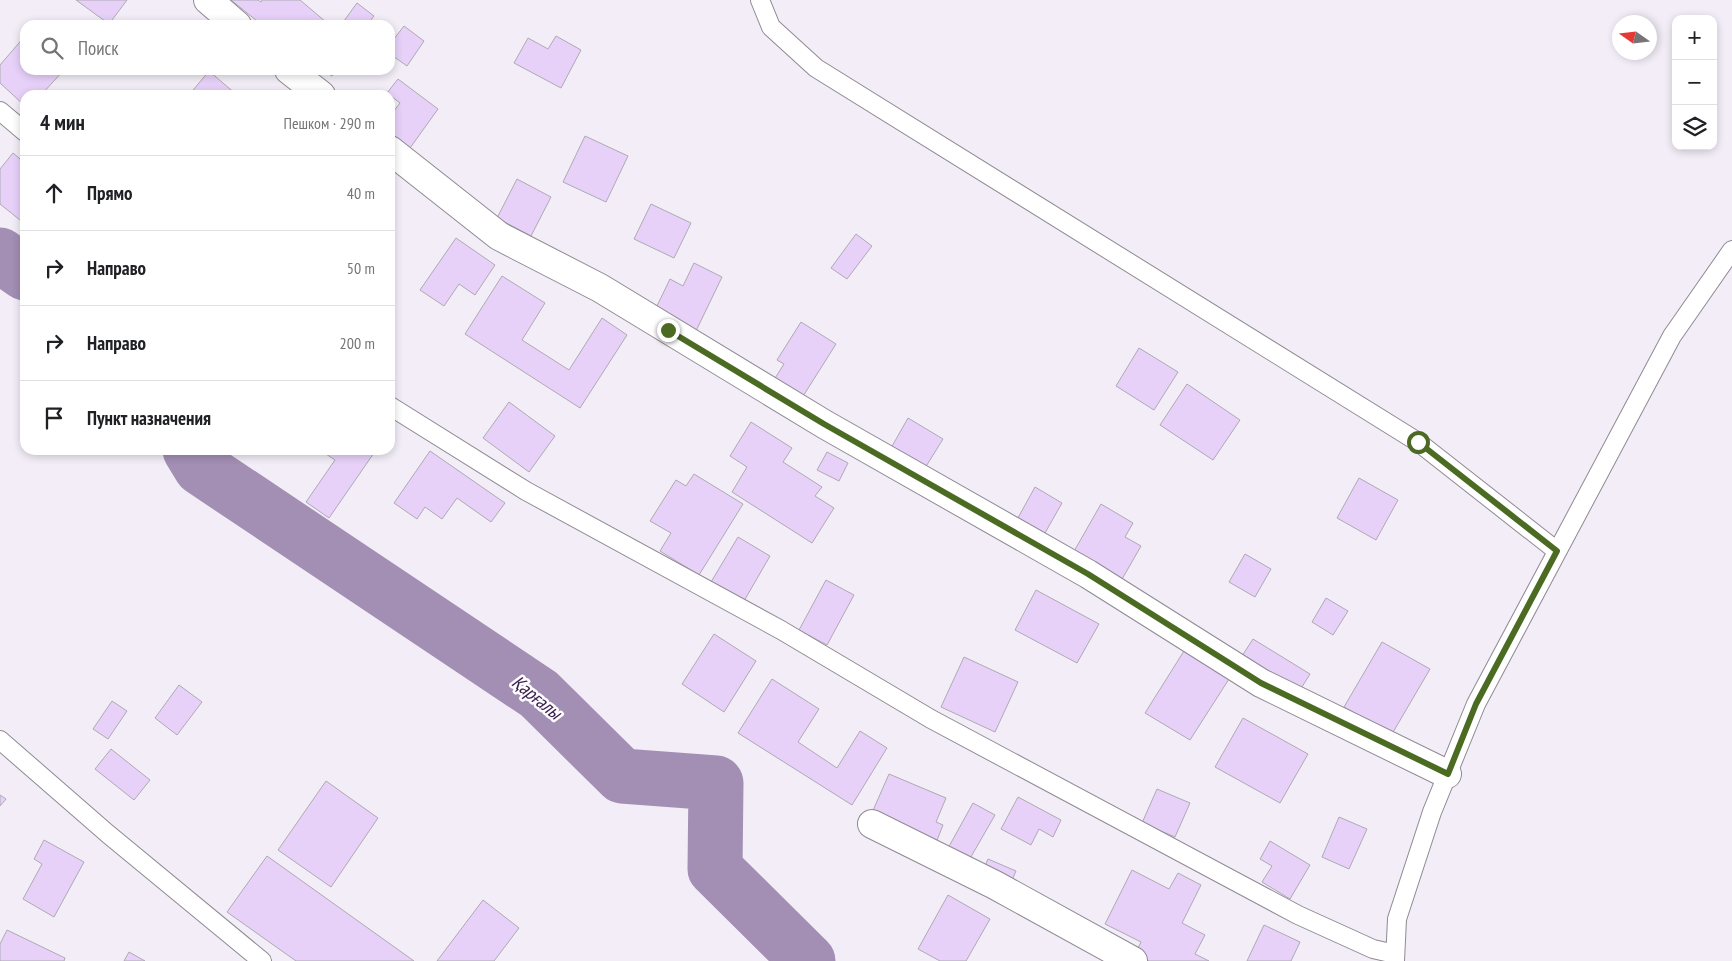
<!DOCTYPE html>
<html lang="ru">
<head>
<meta charset="utf-8">
<style>
	:root { --surface:#fff; --page:#f2f2f2; --text:#202124; --muted:#757577; --line:#e0e0e0 }
	body { margin:0; font-family:"PT Sans Narrow",sans-serif; background:var(--page); color:var(--text) }
	.controls { position:absolute; right:15px; top:15px; display:grid; overflow:hidden; border-radius:10px; box-shadow:0 2px 8px #0003 }
	.controls button { width:45px; height:45px; display:grid; place-items:center; padding:0; border:0; border-bottom:1px solid var(--line); background:var(--surface); color:var(--text); font:25px sans-serif }
	.compass { position:absolute; left:1612px; top:15px; width:45px; height:45px; border-radius:50%; background:var(--surface); box-shadow:0 2px 8px #0003; rotate:284deg }
	.stop { position:absolute; width:15px; height:15px; margin:-11px; border:4px solid #4b6b22; border-radius:50%; background:#fff }
	.stop.end { background:#4b6b22; border-color:#fff; box-shadow:0 1px 5px #0008 }
	.list { margin:0; padding:0; list-style:none }
	h2 { display:flex; justify-content:space-between; align-items:center; height:65px; margin:0; padding:0 20px; font-size:21px }
	h2 small { font-size:16px; font-weight:400; color:var(--muted) }
	.list li { display:grid; grid-template-columns:32px 1fr auto; gap:15px; align-items:center; box-sizing:border-box; height:75px; padding:0 20px; border-top:1px solid var(--line) }
	.list b { display:block; font-size:19px; white-space:nowrap }
	.list em { font-size:16px; font-style:normal; color:var(--muted) }
	.icon { flex:none; width:28px; height:28px; fill:none; stroke:currentColor; stroke-width:2; stroke-linecap:round; stroke-linejoin:round }
	.map { position:relative; flex:none; width:1732px; height:961px; overflow:hidden }
	.search { position:absolute; background:var(--surface); box-shadow:0 2px 8px #0003; left:20px; top:20px; width:375px; height:55px; display:flex; align-items:center; gap:12px; box-sizing:border-box; padding:0 18px; border-radius:15px; color:var(--muted); font-size:19px }
	.panel { position:absolute; background:var(--surface); box-shadow:0 2px 8px #0003; left:20px; top:90px; width:375px; height:365px; border-radius:15px }
	.map>svg:first-child { display:block }
	.lines { fill:none; stroke-linecap:round; stroke-linejoin:round }
	.river { stroke:#a38eb4; stroke-width:55 }
	.building { fill:#e7d1f9; stroke:#aea9b2 }
	.lane-casing { stroke:#8f8a93; stroke-width:20 }
	.street-casing { stroke:#8f8a93; stroke-width:30 }
	.lane { stroke:#fff; stroke-width:18 }
	.street { stroke:#fff; stroke-width:28 }
	.route { stroke:#4b6b22; stroke-width:6 }
	.labels { text-anchor:middle; stroke-width:5; stroke-linejoin:round; paint-order:stroke }
	.water-label { font-size:19px; font-style:italic; fill:#3d2050; stroke:#fdfcfe }
</style>
</head>
<body>
<div class="map">
<svg width="1732" height="961" viewBox="0 0 1732 961">
	<rect width="100%" height="100%" fill="#f2edf7"/>
	<g class="lines">
		<!-- river -->
		<path class="river" d="M 0,255 L 25,273
			M 190,450 L 201,468 L 539,694 L 622,776 L 716,783 L 715,869 L 808,961"/>
	</g>
	<!-- building -->
	<path class="building" d="M 76,0 L 127,0 L 109,24 Z
		M 231,0 L 258,0 L 261,2 L 262,0 L 300,0 L 326,22 L 324,25 L 262,25 Z
		M 357,3 L 374,16 L 367,25 L 341,25 Z
		M 404,26 L 424,41 L 407,66 L 390,54 L 390,44 Z
		M 25,36 L 25,70 L 64,70 L 41,95 L 25,95 L 25,106 L 0,83 L 0,65 Z
		M 556,36 L 581,50 L 561,88 L 514,63 L 528,38 L 548,49 Z
		M 322,70 L 336,70 L 332,76 Z
		M 209,71 L 237,95 L 189,95 Z
		M 398,79 L 438,109 L 410,148 L 390,133 L 390,116 L 400,103 L 387,93 Z
		M 585,136 L 628,156 L 606,202 L 563,182 Z
		M 13,153 L 25,163 L 25,224 L 0,204 L 0,169 Z
		M 517,179 L 551,197 L 531,236 L 497,218 Z
		M 651,204 L 691,223 L 674,258 L 634,239 Z
		M 856,234 L 872,246 L 847,279 L 831,268 Z
		M 456,238 L 495,265 L 475,295 L 459,284 L 444,306 L 420,290 Z
		M 694,263 L 722,277 L 695,333 L 654,312 L 670,279 L 683,286 Z
		M 502,276 L 545,303 L 522,340 L 569,370 L 602,318 L 627,335 L 580,408 L 465,334 Z
		M 801,322 L 836,344 L 800,401 L 772,383 L 784,364 L 777,360 Z
		M 1139,348 L 1178,372 L 1154,410 L 1116,386 Z
		M 1187,384 L 1240,420 L 1213,460 L 1160,425 Z
		M 509,402 L 555,436 L 529,472 L 483,438 Z
		M 908,418 L 943,439 L 925,468 L 891,448 Z
		M 751,422 L 792,448 L 783,462 L 822,487 L 815,496 L 834,508 L 812,543 L 732,492 L 747,467 L 730,456 Z
		M 320,450 L 376,450 L 329,518 L 306,502 L 335,460 Z
		M 430,451 L 505,503 L 491,522 L 457,498 L 442,519 L 425,507 L 417,519 L 394,503 Z
		M 827,452 L 848,463 L 839,481 L 817,470 Z
		M 694,474 L 743,504 L 699,575 L 660,551 L 671,533 L 650,521 L 676,480 L 686,486 Z
		M 1359,478 L 1398,500 L 1376,540 L 1337,518 Z
		M 1035,487 L 1062,503 L 1041,540 L 1014,525 Z
		M 1101,504 L 1133,523 L 1125,537 L 1141,546 L 1121,581 L 1073,553 Z
		M 738,537 L 770,556 L 744,601 L 711,582 Z
		M 1245,554 L 1271,569 L 1255,597 L 1229,582 Z
		M 826,580 L 854,595 L 827,645 L 799,630 Z
		M 1036,590 L 1099,624 L 1077,663 L 1015,630 Z
		M 1326,598 L 1348,611 L 1333,635 L 1312,622 Z
		M 714,634 L 756,661 L 724,712 L 682,684 Z
		M 1253,639 L 1310,674 L 1297,695 L 1240,659 Z
		M 1382,642 L 1430,669 L 1392,734 L 1344,707 Z
		M 1184,651 L 1229,679 L 1190,740 L 1145,713 Z
		M 964,657 L 1018,682 L 995,732 L 941,707 Z
		M 772,679 L 819,709 L 798,742 L 837,768 L 860,731 L 887,748 L 852,805 L 738,733 Z
		M 179,685 L 202,702 L 177,735 L 155,718 Z
		M 112,701 L 127,711 L 108,739 L 93,729 Z
		M 1243,718 L 1308,754 L 1280,803 L 1215,767 Z
		M 111,749 L 150,780 L 134,800 L 95,769 Z
		M 889,774 L 946,798 L 936,822 L 943,825 L 936,843 L 871,815 Z
		M 326,781 L 378,818 L 331,887 L 278,850 Z
		M 1157,789 L 1190,803 L 1175,837 L 1142,823 Z
		M 0,795 L 6,799 L 0,806 Z
		M 1018,797 L 1061,820 L 1053,837 L 1039,829 L 1031,845 L 1001,829 Z
		M 973,803 L 995,815 L 968,862 L 947,850 Z
		M 1339,817 L 1367,829 L 1349,869 L 1322,857 Z
		M 44,840 L 84,862 L 54,917 L 23,899 L 42,864 L 34,859 Z
		M 1270,841 L 1310,865 L 1290,899 L 1262,882 L 1272,866 L 1260,859 Z
		M 267,856 L 414,961 L 296,961 L 227,912 Z
		M 988,859 L 1016,871 L 1009,887 L 981,875 Z
		M 1132,870 L 1169,889 L 1178,873 L 1201,885 L 1182,923 L 1205,935 L 1195,954 L 1209,961 L 1149,961 L 1135,954 L 1141,942 L 1105,924 Z
		M 948,895 L 990,919 L 966,961 L 940,961 L 918,949 Z
		M 483,900 L 519,928 L 494,961 L 437,961 Z
		M 1264,925 L 1300,942 L 1291,961 L 1247,961 Z
		M 7,930 L 65,958 L 64,961 L 0,961 L 0,944 Z
		M 129,952 L 145,961 L 124,961 Z"/>
	<g class="lines">
		<!-- lane casing -->
		<g class="lane-casing">
			<path id="lane" d="M 760,0 L 771,27 L 816,68 L 1418,442 L 1557,551
				M 0,111 L 25,132
				M 390,406 L 526,491 L 781,630 L 931,719 L 1298,915 L 1373,949 L 1395,954
				M 0,740 L 108,834 L 262,961
				M 1395,961 L 1397,919 L 1432,812 L 1476,704 L 1672,336 L 1732,250"/>
		</g>
		<!-- street casing -->
		<g class="street-casing">
			<path id="street" d="M 208,0 L 237,25
				M 289,70 L 321,95
				M 390,150 L 499,236 L 600,288 L 824,424 L 1088,574 L 1261,683 L 1447,774
				M 872,824 L 995,885 L 1133,961"/>
		</g>
		<!-- lane -->
		<use href="#lane" class="lane"/>
		<!-- street -->
		<use href="#street" class="street"/>
	</g>
	<g class="lines">
		<!-- route -->
		<path class="route" d="M 668,330 L 824,424 L 1088,574 L 1261,683 L 1448,774 L 1476,704 L 1557,551 L 1418,442"/>
	</g>
	<g class="labels">
		<!-- water labels -->
		<g class="water-label">
			<text transform="translate(537 697) rotate(39)" y="7">Қарғалы</text>
		</g>
	</g>
</svg>
<div class="controls">
<button>+</button>
<button>−</button>
<button><svg class="icon" aria-label="layers" viewBox="0 0 24 24"><path d="M12 4l9 5-9 5-9-5zM3 14l9 5 9-5"/></svg></button>
</div>
<svg class="compass" viewBox="-18 -18 36 36"><path d="M0-13l5 13h-10z" fill="#e53935"/><path d="M0 13l5-13h-10z" fill="#757577"/></svg>
<div class="stop" style="left:1418px;top:442px"></div>
<div class="stop end" style="left:668px;top:330px"></div>
<div class="search"><svg class="icon" aria-label="search" viewBox="0 0 24 24"><circle cx="10" cy="10" r="6"/><path d="M15 15l6 6"/></svg>Поиск</div>
<section class="panel">
<h2>4 мин<small>Пешком · 290 m</small></h2>
<ul class="list">
<li><svg class="icon" aria-label="ahead" viewBox="0 0 24 24"><path d="M12 20V5M6 11l6-6 6 6"/></svg><div><b>Прямо</b></div><em>40 m</em></li>
<li><svg class="icon" aria-label="right" viewBox="0 0 24 24"><path d="M7 20v-9h11M14 6l5 5-5 5"/></svg><div><b>Направо</b></div><em>50 m</em></li>
<li><svg class="icon" aria-label="right" viewBox="0 0 24 24"><path d="M7 20v-9h11M14 6l5 5-5 5"/></svg><div><b>Направо</b></div><em>200 m</em></li>
<li><svg class="icon" aria-label="arrive" viewBox="0 0 24 24"><path d="M6 21V4h12l-3 4 3 4H6"/></svg><div><b>Пункт назначения</b></div></li>
</ul>
</section>
</div>
</body>
</html>
